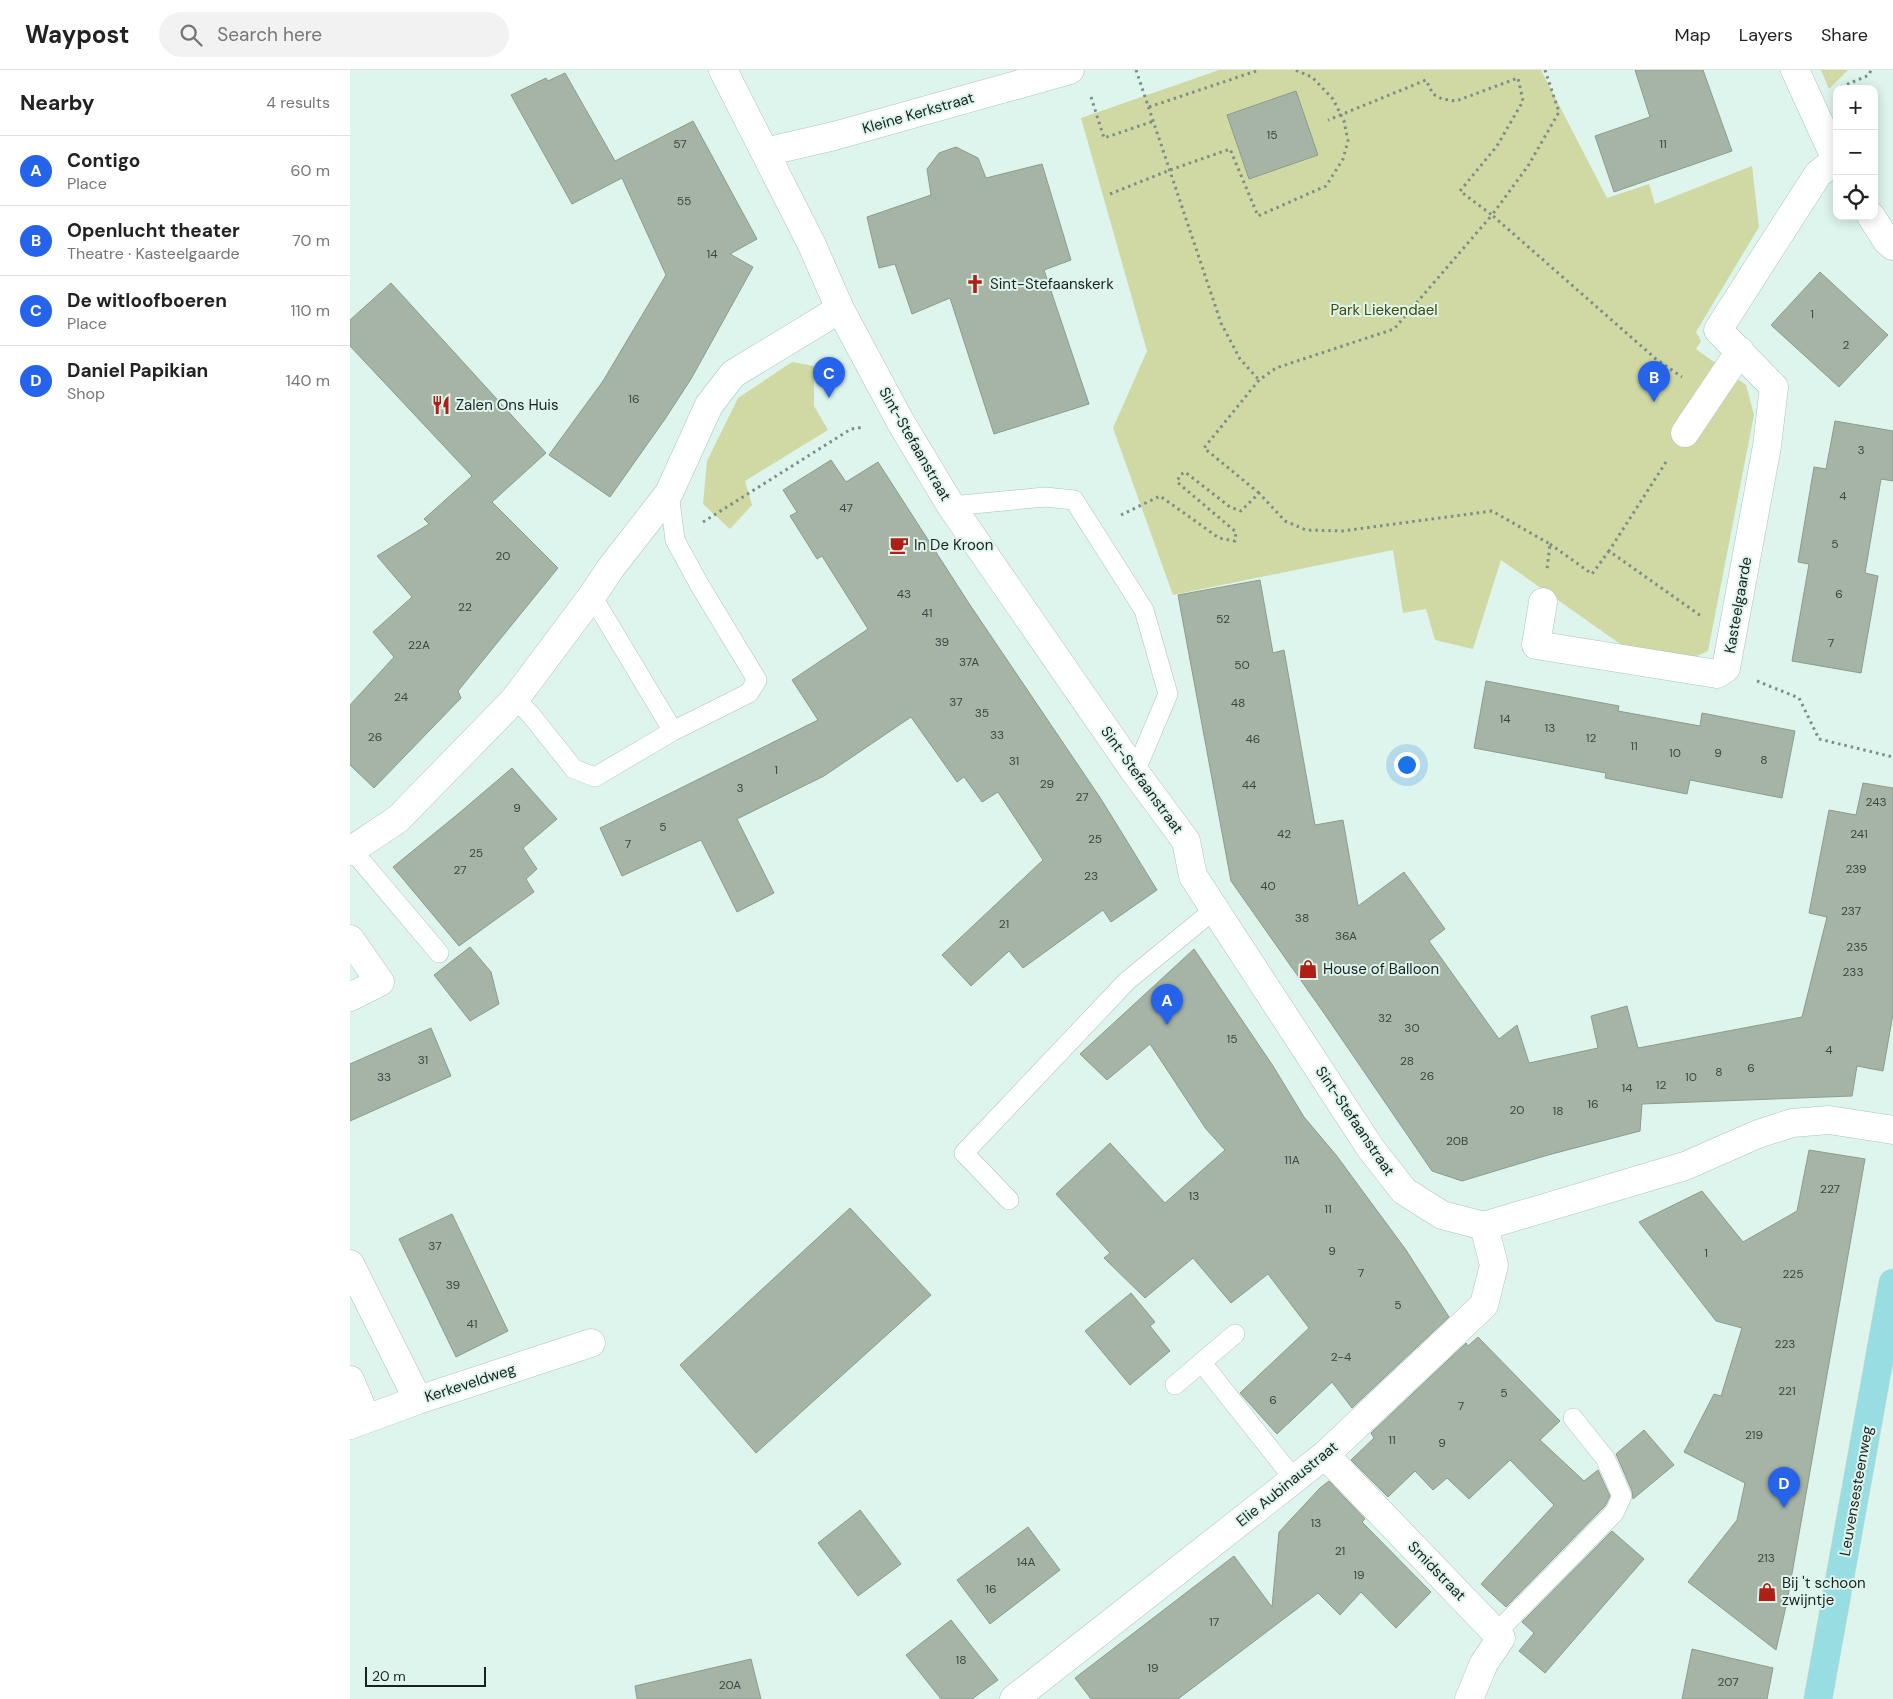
<!DOCTYPE html>
<html lang="en">
<head>
<meta charset="utf-8">
<style>
	:root { --surface:#fff; --page:#f2f2f2; --text:#222; --muted:#767676; --line:#e0e0e0; --accent:#2563eb }
	body { margin:0; font-family:"DM Sans",sans-serif; background:var(--page); color:var(--text) }
	.controls { position:absolute; right:15px; top:15px; display:grid; overflow:hidden; border-radius:10px; box-shadow:0 2px 12px #0003 }
	.controls button { width:45px; height:45px; display:grid; place-items:center; padding:0; border:0; border-bottom:1px solid var(--line); background:var(--surface); color:var(--text); font:25px sans-serif }
	.scale { position:absolute; left:15px; bottom:12px; width:121px; box-sizing:border-box; padding-left:5px; border:2px solid #1a2220; border-top:0; font-size:14px; line-height:18px; white-space:nowrap; color:#1a2220; -webkit-text-stroke:4px #ddf5ed; paint-order:stroke }
	.you { position:absolute; left:1056px; top:694px; width:18px; height:18px; margin:-12px; border:4px solid #fff; border-radius:50%; background:#1a73e8; box-shadow:0 0 0 8px #1a73e833 }
	.badge { display:grid; place-items:center; width:32px; height:32px; border-radius:50%; background:var(--accent); color:#fff; font-size:16px; font-weight:700 }
	.pin { position:absolute; translate:-50% -41px; filter:drop-shadow(0 1px 2px #0008) }
	.pin::after { content:''; position:absolute; top:26px; width:18px; height:15px; background:inherit; clip-path:polygon(0 0,100% 0,50% 100%) }
	.list { margin:0; padding:0; list-style:none }
	h2 { display:flex; justify-content:space-between; align-items:center; height:65px; margin:0; padding:0 20px; font-size:21px }
	h2 small { font-size:16px; font-weight:400; color:var(--muted) }
	.list li { display:grid; grid-template-columns:32px 1fr auto; gap:15px; align-items:center; box-sizing:border-box; height:70px; padding:0 20px; border-top:1px solid var(--line) }
	.list b { display:block; font-size:19px; white-space:nowrap }
	.list p { margin:0; font-size:16px; white-space:nowrap; color:var(--muted) }
	.list em { font-size:16px; font-style:normal; color:var(--muted) }
	.icon { flex:none; width:28px; height:28px; fill:none; stroke:currentColor; stroke-width:2; stroke-linecap:round; stroke-linejoin:round }
	.map { position:relative; flex:none; width:1543px; height:1629px; overflow:hidden }
	header { display:flex; align-items:center; gap:30px; box-sizing:border-box; height:70px; padding:0 25px; background:var(--surface); border-bottom:1px solid var(--line) }
	header strong { font-size:24px }
	nav { display:flex; gap:28px; margin-inline-start:auto; font-size:18px }
	.search { width:350px; height:45px; background:var(--page); display:flex; align-items:center; gap:12px; box-sizing:border-box; padding:0 18px; border-radius:28px; color:var(--muted); font-size:19px }
	main { display:flex }
	aside { flex:1; background:var(--surface) }
	.map>svg:first-child { display:block }
	.green { fill:#d0d9a3 }
	.building { fill:#a5b4a5; stroke:#8d9b8d }
	.lines { fill:none; stroke-linecap:round; stroke-linejoin:round }
	.service-casing { stroke:#acc3bb; stroke-width:20 }
	.minor-casing { stroke:#acc3bb; stroke-width:29 }
	.primary-casing { stroke:#d6d7d7; stroke-width:29 }
	.path { stroke:#7d8d88; stroke-width:3; stroke-dasharray:2.5 4; stroke-linecap:butt }
	.service { stroke:#fff; stroke-width:19 }
	.minor { stroke:#fff; stroke-width:28 }
	.primary { stroke:#97dde2; stroke-width:28 }
	.labels { text-anchor:middle; stroke-width:4; stroke-linejoin:round; paint-order:stroke }
	.number-label { font-size:12px; fill:#3d4641 }
	.street-label { font-size:15px; fill:#1a2220; stroke:#ddf5ed }
	.poi-label { font-size:15px; fill:#1a2220; stroke:#ddf5ed; text-anchor:start }
	.park-label { font-size:15px; fill:#424808; stroke:#ddf5ed }
</style>
</head>
<body>
<header>
<strong>Waypost</strong>
<div class="search"><svg class="icon" aria-label="search" viewBox="0 0 24 24"><circle cx="10" cy="10" r="6"/><path d="M15 15l6 6"/></svg>Search here</div>
<nav><a>Map</a><a>Layers</a><a>Share</a></nav>
</header>
<main>
<aside>
<h2>Nearby<small>4 results</small></h2>
<ul class="list">
<li><span class="badge">A</span><div><b>Contigo</b><p>Place</p></div><em>60 m</em></li>
<li><span class="badge">B</span><div><b>Openlucht theater</b><p>Theatre · Kasteelgaarde</p></div><em>70 m</em></li>
<li><span class="badge">C</span><div><b>De witloofboeren</b><p>Place</p></div><em>110 m</em></li>
<li><span class="badge">D</span><div><b>Daniel Papikian</b><p>Shop</p></div><em>140 m</em></li>
</ul>
</aside>
<div class="map">
<svg width="1543" height="1629" viewBox="0 0 1543 1629">
	<rect width="100%" height="100%" fill="#ddf5ed"/>
	<!-- green -->
	<path class="green" d="M 869,0 L 1191,0 L 1257,128 L 1299,114 L 1305,134 L 1402,96 L 1409,157 L 1346,262 L 1351,271 L 1346,279 L 1396,315 L 1404,345 L 1358,581 L 1340,589 L 1276,578 L 1151,490 L 1123,579 L 1085,570 L 1076,539 L 1053,543 L 1043,480 L 823,525 L 763,358 L 797,281 L 731,48 Z
		M 1471,0 L 1498,0 L 1479,19 Z
		M 442,292 L 464,296 L 464,336 L 478,360 L 395,411 L 402,435 L 380,459 L 353,434 L 357,391 L 388,328 Z"/>
	<!-- building -->
	<path class="building" d="M 1285,0 L 1353,0 L 1382,81 L 1264,122 L 1245,66 L 1300,47 Z
		M 215,3 L 265,91 L 343,51 L 407,169 L 380,184 L 403,197 L 341,309 L 315,349 L 260,427 L 199,385 L 253,311 L 316,205 L 272,108 L 222,134 L 161,25 L 196,8 L 198,11 Z
		M 946,21 L 968,85 L 899,109 L 877,45 Z
		M 606,77 L 628,88 L 636,108 L 692,94 L 721,190 L 694,200 L 739,334 L 644,364 L 600,228 L 562,244 L 545,194 L 529,198 L 517,147 L 581,125 L 577,99 L 589,83 Z
		M 1470,202 L 1538,265 L 1489,317 L 1421,255 Z
		M 41,213 L 196,383 L 142,432 L 208,498 L 108,621 L 111,628 L 24,718 L 0,695 L 0,635 L 44,587 L 23,562 L 62,527 L 27,486 L 79,454 L 74,449 L 122,406 L 0,276 L 0,250 Z
		M 1485,351 L 1543,361 L 1543,411 L 1531,409 L 1515,503 L 1528,506 L 1511,603 L 1442,591 L 1459,494 L 1448,492 L 1464,397 L 1476,399 Z
		M 481,390 L 496,412 L 528,392 L 620,535 L 751,729 L 807,820 L 761,852 L 753,840 L 673,898 L 659,881 L 621,916 L 592,885 L 693,790 L 648,722 L 632,732 L 614,707 L 607,712 L 561,647 L 474,706 L 387,749 L 424,823 L 387,842 L 351,770 L 272,806 L 250,758 L 468,650 L 442,610 L 518,559 L 472,486 L 467,489 L 440,446 L 447,442 L 433,420 Z
		M 910,510 L 923,583 L 934,580 L 965,755 L 993,750 L 1008,836 L 1054,802 L 1095,859 L 1079,871 L 1149,969 L 1167,955 L 1179,993 L 1248,978 L 1241,946 L 1277,936 L 1288,978 L 1452,947 L 1477,847 L 1459,843 L 1479,740 L 1506,745 L 1513,713 L 1543,718 L 1543,944 L 1533,1001 L 1507,996 L 1502,1026 L 1292,1034 L 1290,1061 L 1198,1085 L 1112,1111 L 1082,1101 L 976,946 L 881,811 L 828,525 Z
		M 1136,611 L 1269,636 L 1268,641 L 1350,656 L 1352,643 L 1445,661 L 1432,728 L 1340,710 L 1337,724 L 1255,708 L 1256,703 L 1124,678 Z
		M 162,698 L 207,749 L 173,778 L 187,799 L 176,809 L 184,822 L 109,876 L 43,797 L 108,744 Z
		M 120,877 L 141,902 L 149,934 L 120,951 L 84,905 Z
		M 844,879 L 923,996 L 954,1047 L 986,1085 L 1056,1180 L 1099,1247 L 1002,1338 L 982,1312 L 927,1364 L 890,1323 L 959,1258 L 918,1204 L 881,1233 L 843,1188 L 795,1228 L 754,1188 L 760,1183 L 706,1124 L 760,1073 L 815,1133 L 875,1080 L 856,1059 L 800,974 L 757,1010 L 730,984 Z
		M 81,958 L 101,1006 L 0,1051 L 0,994 Z
		M 1459,1080 L 1515,1089 L 1437,1532 L 1426,1580 L 1338,1512 L 1387,1450 L 1395,1413 L 1334,1382 L 1364,1324 L 1371,1326 L 1392,1258 L 1366,1251 L 1289,1152 L 1352,1121 L 1393,1172 L 1447,1141 Z
		M 500,1138 L 581,1225 L 406,1383 L 330,1295 Z
		M 102,1144 L 158,1261 L 106,1287 L 49,1169 Z
		M 781,1223 L 805,1252 L 800,1256 L 820,1281 L 780,1315 L 735,1261 Z
		M 1128,1267 L 1210,1351 L 1190,1370 L 1234,1411 L 1248,1400 L 1260,1426 L 1255,1436 L 1156,1537 L 1131,1514 L 1204,1435 L 1160,1390 L 1119,1429 L 1097,1408 L 1083,1420 L 1065,1401 L 1038,1427 L 1001,1390 L 1024,1368 L 1021,1363 L 1116,1273 L 1118,1276 Z
		M 1294,1360 L 1324,1395 L 1283,1429 L 1282,1421 L 1266,1384 Z
		M 979,1411 L 1015,1449 L 1012,1452 L 1081,1522 L 1046,1558 L 1011,1522 L 990,1545 L 968,1523 L 828,1629 L 741,1629 L 725,1608 L 884,1486 L 922,1537 L 929,1462 L 970,1418 Z
		M 510,1440 L 551,1494 L 508,1526 L 468,1473 Z
		M 678,1457 L 710,1500 L 640,1554 L 607,1510 Z
		M 1262,1461 L 1294,1489 L 1195,1603 L 1169,1581 L 1184,1563 L 1172,1552 Z
		M 601,1550 L 648,1610 L 622,1629 L 591,1629 L 556,1585 Z
		M 1342,1579 L 1423,1598 L 1417,1629 L 1332,1629 Z
		M 401,1589 L 411,1629 L 287,1629 L 285,1616 Z"/>
	<g class="lines">
		<!-- service casing -->
		<g class="service-casing">
			<path id="service" d="M 601,436 L 695,427 L 724,430 L 794,540 L 818,624 L 785,702
				M 242,526 L 323,661
				M 165,629 L 181,645 L 224,699 L 245,707 L 323,661 L 399,623 L 407,610 L 349,514 L 325,470 L 319,423
				M 2,780 L 89,883
				M 659,1130 L 614,1083 L 777,911 L 865,839
				M 852,1293 L 944,1409
				M 825,1315 L 885,1264
				M 1147,1562 L 1264,1443 L 1272,1426 L 1255,1388 L 1223,1348"/>
		</g>
		<!-- minor casing -->
		<g class="minor-casing">
			<path id="minor" d="M 373,0 L 462,175 L 490,239 L 550,351 L 601,436 L 785,702 L 836,771 L 843,806 L 1021,1079 L 1054,1121 L 1092,1145 L 1134,1156 L 1335,1096 L 1408,1064 L 1442,1053 L 1479,1050 L 1543,1060
				M 1445,0 L 1487,92
				M 415,82 L 484,66 L 720,0
				M 1521,146 L 1537,171 L 1543,176
				M 1335,363 L 1390,281
				M 1193,532 L 1186,575 L 1367,604 L 1376,598 L 1417,376 L 1424,317 L 1368,260 L 1468,104 L 1486,90
				M 0,781 L 48,749 L 165,629 L 242,526 L 260,499 L 319,423 L 359,335 L 383,304 L 490,239
				M 0,869 L 30,912 L 0,927
				M 0,1194 L 68,1330
				M 0,1310 L 16,1348
				M 0,1355 L 68,1330 L 241,1273
				M 975,1385 L 1151,1568 L 1134,1593 L 1119,1629
				M 664,1629 L 975,1385 L 1134,1235 L 1144,1195 L 1134,1156"/>
		</g>
		<!-- primary casing -->
		<g class="primary-casing">
			<path id="primary" d="M 1468,1629 L 1543,1213"/>
		</g>
		<!-- path -->
		<path class="path" d="M 786,0 L 871,253 L 890,289 L 909,310
			M 1195,0 L 1209,42 L 1178,96 L 1142,145 L 1306,289 L 1332,307
			M 1491,17 L 1519,5 L 1521,0
			M 741,27 L 754,68 L 804,51
			M 799,37 L 909,0
			M 760,124 L 820,100 L 880,79 L 908,146 L 976,116 L 993,89 L 998,71 L 994,51 L 983,29 L 962,7 L 945,0
			M 1316,392 L 1259,481 L 1351,546
			M 909,423 L 854,378 L 909,310 L 926,298 L 1044,259 L 1142,145 L 1110,121 L 1147,76 L 1173,31 L 1168,8 L 1106,31 L 1092,29 L 1083,24 L 1076,10 L 978,50
			M 771,445 L 810,426 L 869,468 L 885,471 L 886,462 L 827,412 L 830,405 L 835,402 L 880,437 L 891,441 L 909,423 L 935,451 L 956,460 L 992,461 L 1142,441 L 1200,474 L 1197,499
			M 353,452 L 501,359 L 514,357
			M 1200,474 L 1242,504 L 1259,481
			M 1407,611 L 1449,628 L 1469,669 L 1543,687"/>
		<!-- service -->
		<use href="#service" class="service"/>
		<!-- minor -->
		<use href="#minor" class="minor"/>
		<!-- primary -->
		<use href="#primary" class="primary"/>
	</g>
	<!-- icons -->
	<defs>
		<g id="church-bare" transform="scale(1.5)"><path d="M-1.2-6h2.4v3.5h3.3v2.4h-3.3V6h-2.4V-.1h-3.3v-2.4h3.3Z" fill="#af1f15" stroke="#ddf5ed" stroke-width="2.5" paint-order="stroke"/></g>
		<g id="restaurant-bare" transform="scale(1.5)"><path d="M-5-6h1v4h1v-4h1v4h1v-4h1v5L-1.5 .5V6h-2V.5L-5-1ZM5-6V6H3V1.5H1.5Q1.5-4 5-6Z" fill="#af1f15" stroke="#ddf5ed" stroke-width="2.5" paint-order="stroke"/></g>
		<g id="cafe-bare" transform="scale(1.5)"><path d="M-5.5-4.5H6V0H3Q3 3.5 0 3.5H-2.5Q-5.5 3.5-5.5 0ZM3-3.2v2h1.7v-2ZM-6 4.5H4V6H-6Z" fill="#af1f15" stroke="#ddf5ed" stroke-width="2.5" paint-order="stroke"/></g>
		<g id="shop-bare" transform="scale(1.5)"><path d="M-5-2.5h2.3a2.7 3.5 0 0 1 5.4 0H5L5.5 6h-11ZM-1.5-2.5h3a1.5 2.3 0 0 0-3 0Z" fill="#af1f15" stroke="#ddf5ed" stroke-width="2.5" paint-order="stroke"/></g>
	</defs>
	<g fill-rule="evenodd">
		<use href="#church-bare" x="625" y="214"/>
		<use href="#restaurant-bare" x="91" y="335"/>
		<use href="#cafe-bare" x="549" y="475"/>
		<use href="#shop-bare" x="958" y="899"/>
		<use href="#shop-bare" x="1417" y="1522"/>
	</g>
	<g class="labels">
		<!-- number labels -->
		<g class="number-label">
			<text x="922" y="69">15</text>
			<text x="330" y="78">57</text>
			<text x="1313" y="78">11</text>
			<text x="334" y="135">55</text>
			<text x="362" y="188">14</text>
			<text x="1462" y="248">1</text>
			<text x="1496" y="279">2</text>
			<text x="284" y="333">16</text>
			<text x="1511" y="384">3</text>
			<text x="1493" y="430">4</text>
			<text x="496" y="442">47</text>
			<text x="1485" y="478">5</text>
			<text x="153" y="490">20</text>
			<text x="554" y="528">43</text>
			<text x="1489" y="528">6</text>
			<text x="115" y="541">22</text>
			<text x="577" y="547">41</text>
			<text x="873" y="553">52</text>
			<text x="592" y="576">39</text>
			<text x="1481" y="577">7</text>
			<text x="69" y="579">22A</text>
			<text x="619" y="596">37A</text>
			<text x="892" y="599">50</text>
			<text x="51" y="631">24</text>
			<text x="606" y="636">37</text>
			<text x="888" y="637">48</text>
			<text x="632" y="647">35</text>
			<text x="1155" y="653">14</text>
			<text x="1200" y="662">13</text>
			<text x="647" y="669">33</text>
			<text x="25" y="671">26</text>
			<text x="1241" y="672">12</text>
			<text x="903" y="673">46</text>
			<text x="1284" y="680">11</text>
			<text x="1325" y="687">10</text>
			<text x="1368" y="687">9</text>
			<text x="1414" y="694">8</text>
			<text x="664" y="695">31</text>
			<text x="426" y="704">1</text>
			<text x="697" y="718">29</text>
			<text x="899" y="719">44</text>
			<text x="390" y="722">3</text>
			<text x="732" y="731">27</text>
			<text x="1526" y="736">243</text>
			<text x="167" y="742">9</text>
			<text x="313" y="761">5</text>
			<text x="934" y="768">42</text>
			<text x="1509" y="768">241</text>
			<text x="745" y="773">25</text>
			<text x="278" y="778">7</text>
			<text x="126" y="787">25</text>
			<text x="1506" y="803">239</text>
			<text x="110" y="804">27</text>
			<text x="741" y="810">23</text>
			<text x="918" y="820">40</text>
			<text x="1501" y="845">237</text>
			<text x="952" y="852">38</text>
			<text x="654" y="858">21</text>
			<text x="996" y="870">36A</text>
			<text x="1507" y="881">235</text>
			<text x="1503" y="906">233</text>
			<text x="1035" y="952">32</text>
			<text x="1062" y="962">30</text>
			<text x="882" y="973">15</text>
			<text x="1479" y="984">4</text>
			<text x="73" y="994">31</text>
			<text x="1057" y="995">28</text>
			<text x="1401" y="1002">6</text>
			<text x="1369" y="1006">8</text>
			<text x="1077" y="1010">26</text>
			<text x="34" y="1011">33</text>
			<text x="1341" y="1011">10</text>
			<text x="1311" y="1019">12</text>
			<text x="1277" y="1022">14</text>
			<text x="1243" y="1038">16</text>
			<text x="1167" y="1044">20</text>
			<text x="1208" y="1045">18</text>
			<text x="1107" y="1075">20B</text>
			<text x="942" y="1094">11A</text>
			<text x="1480" y="1123">227</text>
			<text x="844" y="1130">13</text>
			<text x="978" y="1143">11</text>
			<text x="85" y="1180">37</text>
			<text x="982" y="1185">9</text>
			<text x="1356" y="1187">1</text>
			<text x="1011" y="1207">7</text>
			<text x="1443" y="1208">225</text>
			<text x="103" y="1219">39</text>
			<text x="1048" y="1239">5</text>
			<text x="122" y="1258">41</text>
			<text x="1435" y="1278">223</text>
			<text x="991" y="1291">2-4</text>
			<text x="1437" y="1325">221</text>
			<text x="1154" y="1327">5</text>
			<text x="923" y="1334">6</text>
			<text x="1111" y="1340">7</text>
			<text x="1404" y="1369">219</text>
			<text x="1042" y="1374">11</text>
			<text x="1092" y="1377">9</text>
			<text x="966" y="1457">13</text>
			<text x="990" y="1485">21</text>
			<text x="1416" y="1492">213</text>
			<text x="676" y="1496">14A</text>
			<text x="1009" y="1509">19</text>
			<text x="641" y="1523">16</text>
			<text x="864" y="1556">17</text>
			<text x="611" y="1594">18</text>
			<text x="803" y="1602">19</text>
			<text x="1378" y="1616">207</text>
			<text x="380" y="1619">20A</text>
		</g>
		<!-- street labels -->
		<g class="street-label">
			<text transform="translate(568 43) rotate(-16)" y="5">Kleine Kerkstraat</text>
			<text transform="translate(565 374) rotate(60)" y="5">Sint-Stefaanstraat</text>
			<text transform="translate(1388 535) rotate(-80)" y="5">Kasteelgaarde</text>
			<text transform="translate(792 710) rotate(54)" y="5">Sint-Stefaanstraat</text>
			<text transform="translate(1005 1051) rotate(56)" y="5">Sint-Stefaanstraat</text>
			<text transform="translate(120 1313) rotate(-18)" y="5">Kerkeveldweg</text>
			<text transform="translate(937 1414) rotate(-39)" y="5">Elie Aubinaustraat</text>
			<text transform="translate(1506 1421) rotate(-80)" y="5">Leuvensesteenweg</text>
			<text transform="translate(1087 1501) rotate(46)" y="5">Smidstraat</text>
		</g>
		<!-- poi labels -->
		<g class="poi-label">
			<text x="640" y="219">Sint-Stefaanskerk</text>
			<text x="106" y="340">Zalen Ons Huis</text>
			<text x="564" y="480">In De Kroon</text>
			<text x="973" y="904">House of Balloon</text>
			<text x="1432" y="1518">Bij 't schoon<tspan x="1432" dy="17">zwijntje</tspan></text>
		</g>
		<!-- park labels -->
		<g class="park-label">
			<text x="1034" y="245">Park Liekendael</text>
		</g>
	</g>
</svg>
<div class="controls">
<button>+</button>
<button>−</button>
<button><svg class="icon" aria-label="locate" viewBox="0 0 24 24"><circle cx="12" cy="12" r="6"/><path d="M12 2v4M12 18v4M2 12h4M18 12h4"/></svg></button>
</div>
<div class="scale">20 m</div>
<div class="you"></div>
<div class="pin badge" style="left:817px;top:955px">A</div>
<div class="pin badge" style="left:1304px;top:332px">B</div>
<div class="pin badge" style="left:479px;top:328px">C</div>
<div class="pin badge" style="left:1434px;top:1438px">D</div>
</div>
</main>
</body>
</html>
